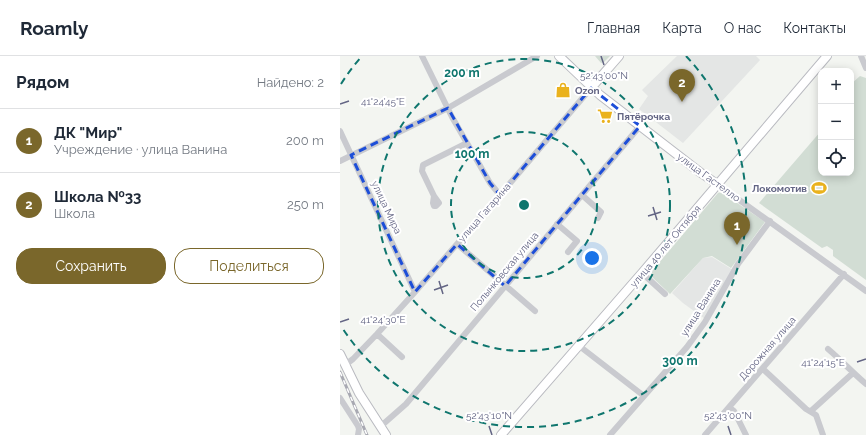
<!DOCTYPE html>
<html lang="ru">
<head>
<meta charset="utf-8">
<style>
	:root { --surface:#fff; --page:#f6f6f7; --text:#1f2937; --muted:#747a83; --line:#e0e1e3; --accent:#7a672b }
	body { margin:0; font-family:Raleway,sans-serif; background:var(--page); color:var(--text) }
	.controls { position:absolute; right:12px; top:12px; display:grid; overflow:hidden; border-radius:8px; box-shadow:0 2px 10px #0003 }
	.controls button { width:36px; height:36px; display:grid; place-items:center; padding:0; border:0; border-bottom:1px solid var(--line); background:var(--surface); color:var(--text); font:20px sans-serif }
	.you { position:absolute; left:252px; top:202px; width:14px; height:14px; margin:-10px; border:3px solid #fff; border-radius:50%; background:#1a73e8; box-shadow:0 0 0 6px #1a73e833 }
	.badge { display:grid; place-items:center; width:26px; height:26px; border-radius:50%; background:var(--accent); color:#fff; font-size:13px; font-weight:700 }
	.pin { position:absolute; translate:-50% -33px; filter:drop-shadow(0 1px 2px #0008) }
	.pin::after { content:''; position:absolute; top:21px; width:14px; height:12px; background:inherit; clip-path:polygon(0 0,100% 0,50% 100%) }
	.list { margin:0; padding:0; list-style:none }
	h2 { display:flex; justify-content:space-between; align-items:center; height:52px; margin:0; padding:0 16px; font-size:17px }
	h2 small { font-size:13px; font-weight:400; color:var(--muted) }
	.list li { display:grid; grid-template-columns:26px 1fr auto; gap:12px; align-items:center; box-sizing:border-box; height:64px; padding:0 16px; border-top:1px solid var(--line) }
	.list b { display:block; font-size:15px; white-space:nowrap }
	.list p { margin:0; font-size:13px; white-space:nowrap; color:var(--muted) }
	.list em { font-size:13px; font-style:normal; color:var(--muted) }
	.actions { display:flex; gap:8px; padding:12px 16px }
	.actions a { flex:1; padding:9px 0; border:1px solid var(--accent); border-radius:16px; text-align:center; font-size:14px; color:var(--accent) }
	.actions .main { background:var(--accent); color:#fff }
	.icon { flex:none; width:22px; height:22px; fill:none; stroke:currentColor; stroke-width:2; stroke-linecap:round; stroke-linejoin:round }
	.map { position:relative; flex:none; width:526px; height:379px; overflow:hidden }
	header { display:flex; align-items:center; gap:24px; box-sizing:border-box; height:56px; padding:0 20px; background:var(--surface); border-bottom:1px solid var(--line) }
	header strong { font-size:19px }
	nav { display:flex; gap:22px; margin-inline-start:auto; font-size:14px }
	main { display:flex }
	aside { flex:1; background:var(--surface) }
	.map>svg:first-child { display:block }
	.built { fill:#e4e6e5 }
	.green { fill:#d2ddd4 }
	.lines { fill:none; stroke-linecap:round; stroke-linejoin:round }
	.major-casing { stroke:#b9bac0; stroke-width:10 }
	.minor { stroke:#c9cacf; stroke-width:6 }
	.major { stroke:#fff; stroke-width:8 }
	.rail-casing { stroke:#a8a9b2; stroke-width:3 }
	.rail { stroke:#fff; stroke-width:1.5; stroke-dasharray:4.5; stroke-linecap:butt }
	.marked { fill:none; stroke:#1d4ed8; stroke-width:3; stroke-dasharray:8 5; stroke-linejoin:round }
	.ticks { fill:none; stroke:#636584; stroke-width:1.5 }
	.ring { fill:none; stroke:#0f766e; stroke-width:2; stroke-dasharray:7 5 }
	.labels { text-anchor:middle; stroke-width:4; stroke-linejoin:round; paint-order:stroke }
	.poi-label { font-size:10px; font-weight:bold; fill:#636584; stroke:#fff; text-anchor:start }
	.street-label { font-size:10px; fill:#636584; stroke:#fff }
	.ticks-label { font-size:10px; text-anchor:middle; fill:#636584; stroke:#fff; stroke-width:4; stroke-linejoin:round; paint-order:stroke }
	.centre { fill:#0f766e; stroke:#fff; stroke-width:2 }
	.ring-label { font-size:12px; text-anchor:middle; font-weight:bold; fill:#0f766e; stroke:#fff; stroke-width:4; stroke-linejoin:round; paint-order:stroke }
</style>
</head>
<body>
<header>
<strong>Roamly</strong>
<nav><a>Главная</a><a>Карта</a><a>О нас</a><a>Контакты</a></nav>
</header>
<main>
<aside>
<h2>Рядом<small>Найдено: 2</small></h2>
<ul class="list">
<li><span class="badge">1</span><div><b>ДК &quot;Мир&quot;</b><p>Учреждение · улица Ванина</p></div><em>200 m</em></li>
<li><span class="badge">2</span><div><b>Школа №33</b><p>Школа</p></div><em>250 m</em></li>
</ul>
<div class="actions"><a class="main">Сохранить</a><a>Поделиться</a></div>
</aside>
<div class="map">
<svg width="526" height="379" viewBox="0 0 526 379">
	<rect width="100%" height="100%" fill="#f3f5f1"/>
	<!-- built -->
	<path class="built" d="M 337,0 L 416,0 L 420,4 L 343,87 L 299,53 L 308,40 L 302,34 Z
		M 372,201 L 393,214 L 365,263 L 343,247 L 332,237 L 363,202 Z"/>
	<!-- green -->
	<path class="green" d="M 255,0 L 270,0 L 264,6 L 261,7 Z
		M 520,20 L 526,22 L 526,224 L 493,200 L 493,194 L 487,190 L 482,192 L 419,147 L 481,75 L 481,117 L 511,117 L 511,28 Z
		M 381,136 L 425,166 L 391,212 L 372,200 L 363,202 L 330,238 L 312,221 L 311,218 L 312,215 L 378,137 Z"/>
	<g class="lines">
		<!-- major casing -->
		<g class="major-casing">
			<path id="major" d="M 219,0 L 260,39 L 361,117 L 377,128
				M 251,32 L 279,0
				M 0,298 L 19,337 L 46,379
				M 161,379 L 302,217 L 487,0"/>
		</g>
		<!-- minor -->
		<path class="minor" d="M 82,0 L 112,61 L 150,127 L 160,139
			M 521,0 L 526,12
			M 0,75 L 75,236
			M 0,105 L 108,52 L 197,0
			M 377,128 L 526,235
			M 242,139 L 261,156 L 258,162
			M 94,140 L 99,147 L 96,150 L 94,150 L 93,147 L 94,140 L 82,115 L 83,109 L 127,87
			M 217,168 L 237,185 L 228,196
			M 117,188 L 195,255
			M 302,217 L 325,238
			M 37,278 L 62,301
			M 238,289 L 304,340
			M 488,293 C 501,304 513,317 526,328
			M 5,309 L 13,303 L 37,278 L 75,236 L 160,139 L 251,32
			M 423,313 L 466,353 L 476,359 L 483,379
			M 0,342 L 18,370 L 19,373 L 18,379
			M 389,351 L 394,355 L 406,379
			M 471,355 L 513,317
			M 41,370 L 66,348 L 300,70
			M 270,379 L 347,291 L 365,266 L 398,208 L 430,165
			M 365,379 L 504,218"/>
		<!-- major -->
		<use href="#major" class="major"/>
		<!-- rail casing -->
		<g class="rail-casing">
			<path id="rail" d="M 0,316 L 27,379"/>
		</g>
		<!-- rail -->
		<use href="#rail" class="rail"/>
	</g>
	<!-- marked area -->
	<path class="marked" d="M 251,32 L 300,70 L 165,230 L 117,188 L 75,236 L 11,99 L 108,52 L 150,127 L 160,139 Z"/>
	<!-- ticks -->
	<path class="ticks" d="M 261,0 L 264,9M 0,48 L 9,45M 313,151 L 317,164M 308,160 L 321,156M 99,225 L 103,238M 94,234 L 108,229M 0,266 L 9,263M 517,306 L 526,303M 149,370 L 152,379M 388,370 L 391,379"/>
	<!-- distance rings -->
	<g class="ring">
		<circle cx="184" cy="149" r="73"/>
		<circle cx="184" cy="149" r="146"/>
		<path d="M1 28A220 220 0 0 1 22 0M346 0A220 220 0 1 1 1 270"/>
	</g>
	<!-- icons -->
	<defs>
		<g id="shop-bare" transform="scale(1.2)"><path d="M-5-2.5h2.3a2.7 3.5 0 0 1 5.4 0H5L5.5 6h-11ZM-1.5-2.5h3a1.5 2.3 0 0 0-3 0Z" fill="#eab21d" stroke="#fff" stroke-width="2.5" paint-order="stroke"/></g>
		<g id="supermarket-bare" transform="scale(1.2)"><path d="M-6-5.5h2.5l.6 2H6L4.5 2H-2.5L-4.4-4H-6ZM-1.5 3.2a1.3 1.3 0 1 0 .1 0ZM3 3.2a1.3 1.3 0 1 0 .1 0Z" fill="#eab21d" stroke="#fff" stroke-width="2.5" paint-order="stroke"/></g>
		<g id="stadium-bare" transform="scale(1.2)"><path d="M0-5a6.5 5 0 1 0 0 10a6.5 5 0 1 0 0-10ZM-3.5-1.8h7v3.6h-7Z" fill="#eab21d" stroke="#fff" stroke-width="2.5" paint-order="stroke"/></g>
	</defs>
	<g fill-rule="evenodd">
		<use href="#shop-bare" x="223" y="34"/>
		<use href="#supermarket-bare" x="265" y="60"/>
		<use href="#stadium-bare" x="479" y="132"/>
	</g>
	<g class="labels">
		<!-- poi labels -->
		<g class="poi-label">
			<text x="235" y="38">Ozon</text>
			<text x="277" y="64">Пятёрочка</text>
			<text x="467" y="136" text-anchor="end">Локомотив</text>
		</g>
		<!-- street labels -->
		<g class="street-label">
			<text transform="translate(369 121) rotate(36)" y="4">улица Гастелло</text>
			<text transform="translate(47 151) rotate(65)" y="4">улица Мира</text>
			<text transform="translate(144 156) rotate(-49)" y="4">улица Гагарина</text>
			<text transform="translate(325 190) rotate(-50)" y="4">улица 40 лет Октября</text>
			<text transform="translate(164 215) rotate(-50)" y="4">Полынковская улица</text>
			<text transform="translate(360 251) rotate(-58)" y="4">улица Ванина</text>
			<text transform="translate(427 292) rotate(-49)" y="4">Дорожная улица</text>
		</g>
	</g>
	<g class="ticks-label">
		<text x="264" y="23">52°43'00"N</text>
		<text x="43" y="49">41°24'45"E</text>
		<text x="43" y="267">41°24'30"E</text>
		<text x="483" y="310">41°24'15"E</text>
		<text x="149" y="363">52°43'10"N</text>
		<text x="388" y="363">52°43'00"N</text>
	</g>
	<circle cx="184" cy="149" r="6" class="centre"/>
	<g class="ring-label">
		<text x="122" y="21">200 m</text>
		<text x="132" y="102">100 m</text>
		<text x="340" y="309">300 m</text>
	</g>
</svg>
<div class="controls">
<button>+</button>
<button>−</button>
<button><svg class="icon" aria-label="locate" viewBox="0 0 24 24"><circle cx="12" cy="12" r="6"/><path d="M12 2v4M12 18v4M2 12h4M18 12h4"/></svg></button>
</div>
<div class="you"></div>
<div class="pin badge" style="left:397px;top:189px">1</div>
<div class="pin badge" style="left:342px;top:46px">2</div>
</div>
</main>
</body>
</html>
